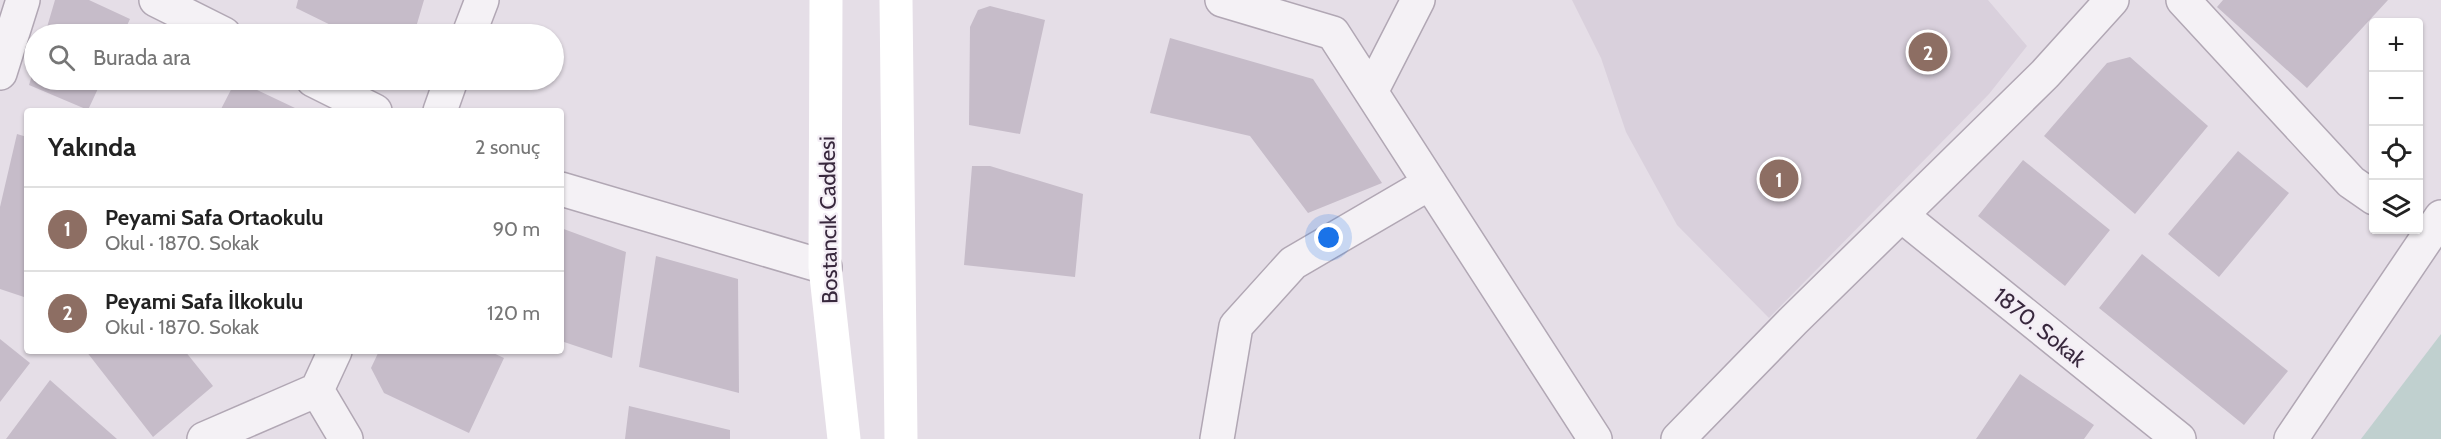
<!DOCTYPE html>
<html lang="tr">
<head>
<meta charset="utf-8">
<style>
	:root { --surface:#fff; --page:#f6f6f6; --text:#222; --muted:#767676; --line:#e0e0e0; --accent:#6c6c33 }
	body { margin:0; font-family:Cabin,sans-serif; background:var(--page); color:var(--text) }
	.controls { position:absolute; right:18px; top:18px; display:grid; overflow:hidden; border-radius:6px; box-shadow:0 2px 4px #0004 }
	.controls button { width:54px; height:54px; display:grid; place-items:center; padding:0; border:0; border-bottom:2px solid var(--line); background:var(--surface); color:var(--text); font:30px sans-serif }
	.you { position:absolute; left:1329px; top:238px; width:21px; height:21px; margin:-15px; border:4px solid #fff; border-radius:50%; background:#1a73e8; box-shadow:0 0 0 9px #1a73e833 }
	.badge { display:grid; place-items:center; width:39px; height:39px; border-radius:50%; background:var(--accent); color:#fff; font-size:20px; font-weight:700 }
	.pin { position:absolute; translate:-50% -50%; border:3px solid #fff; box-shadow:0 2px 6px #0006 }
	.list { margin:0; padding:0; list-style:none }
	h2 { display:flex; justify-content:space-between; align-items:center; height:78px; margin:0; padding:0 24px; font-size:26px }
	h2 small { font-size:20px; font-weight:400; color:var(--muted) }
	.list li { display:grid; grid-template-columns:39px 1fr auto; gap:18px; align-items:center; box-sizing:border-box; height:84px; padding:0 24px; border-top:2px solid var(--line) }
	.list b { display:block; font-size:22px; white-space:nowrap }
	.list p { margin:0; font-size:20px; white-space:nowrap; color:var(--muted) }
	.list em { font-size:20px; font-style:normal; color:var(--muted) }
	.icon { flex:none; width:33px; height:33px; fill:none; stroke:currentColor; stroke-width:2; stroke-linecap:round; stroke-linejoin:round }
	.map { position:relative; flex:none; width:2441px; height:439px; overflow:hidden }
	.search { position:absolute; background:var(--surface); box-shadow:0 2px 4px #0004; left:24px; top:24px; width:540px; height:66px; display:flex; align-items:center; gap:15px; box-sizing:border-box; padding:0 21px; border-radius:33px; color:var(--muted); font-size:22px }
	.panel { position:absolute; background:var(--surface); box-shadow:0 2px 4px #0004; left:24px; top:108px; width:540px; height:246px; border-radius:6px }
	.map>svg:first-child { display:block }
	.built { fill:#d9d0dc }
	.green { fill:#c0d0cf }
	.building { fill:#c6bcc9 }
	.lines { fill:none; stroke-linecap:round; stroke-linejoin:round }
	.street-casing { stroke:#b1a7b4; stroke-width:36 }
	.street { stroke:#f4f1f5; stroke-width:33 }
	.secondary { stroke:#fff; stroke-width:33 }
	.labels { text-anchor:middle; stroke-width:4.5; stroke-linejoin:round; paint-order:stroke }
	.street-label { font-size:22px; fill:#38283d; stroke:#f3edf5 }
</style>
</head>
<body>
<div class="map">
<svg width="2441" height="439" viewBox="0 0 2441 439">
	<rect width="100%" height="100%" fill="#e5dee7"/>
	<!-- built -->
	<path class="built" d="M 1572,0 L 1988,0 L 2027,46 L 1989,94 L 1769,318 L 1677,225 L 1626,132 L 1601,58 Z"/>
	<!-- green -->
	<path class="green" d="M 2441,334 L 2441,439 L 2361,439 Z"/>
	<!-- building -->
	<path class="building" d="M 55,0 L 89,0 L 130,19 L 123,34 L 45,34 Z
		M 298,0 L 424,0 L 414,34 L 349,34 L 296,8 Z
		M 2223,0 L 2388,0 L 2307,88 L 2217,7 Z
		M 990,6 L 1045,20 L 1020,134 L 969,125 L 970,27 L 978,10 Z
		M 1170,38 L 1313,79 L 1382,183 L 1308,213 L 1250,136 L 1150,113 Z
		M 2130,57 L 2208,126 L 2135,214 L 2044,136 L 2107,63 Z
		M 34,69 L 34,80 L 102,80 L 88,110 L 29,85 Z
		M 236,80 L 295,108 L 294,111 L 220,111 Z
		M 17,134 L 27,137 L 27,298 L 0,289 L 0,207 Z
		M 2238,151 L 2289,193 L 2219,277 L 2168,234 Z
		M 2023,160 L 2110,230 L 2065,286 L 1978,216 Z
		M 972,166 L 990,166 L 1083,194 L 1075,277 L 964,265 Z
		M 561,228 L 626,252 L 612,358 L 561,341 Z
		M 2142,254 L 2288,371 L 2244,425 L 2099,308 Z
		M 656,256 L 738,279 L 739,393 L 639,367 Z
		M 0,339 L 30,363 L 0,402 Z
		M 86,351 L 185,351 L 213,386 L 153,437 Z
		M 379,351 L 489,351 L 504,358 L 469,433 L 384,393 L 371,368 Z
		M 2020,374 L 2094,425 L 2084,439 L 1976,439 Z
		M 50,380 L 117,439 L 6,439 Z
		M 629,406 L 730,430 L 730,439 L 625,439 Z"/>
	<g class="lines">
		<!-- street casing -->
		<g class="street-casing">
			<path id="street" d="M 156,0 L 224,34
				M 1222,0 L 1333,33 L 1595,439
				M 2183,0 L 2351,182 L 2374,198
				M 469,34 L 482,0
				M 0,73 L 23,0
				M 313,80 L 375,111
				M 1371,92 L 1418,0
				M 440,111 L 451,80
				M 561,189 L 825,267
				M 1901,215 L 2179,439
				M 317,390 L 346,439
				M 204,439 L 317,390 L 335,351
				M 1217,439 L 1236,326 L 1293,263 L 1430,183
				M 1678,439 L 1793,321 L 2045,74 L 2112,0
				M 2291,439 L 2441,217"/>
		</g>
		<!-- street -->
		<use href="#street" class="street"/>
		<!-- secondary -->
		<path class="secondary" d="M 826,0 L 825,267 L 844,439
			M 896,0 L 901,439"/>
	</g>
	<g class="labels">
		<!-- street labels -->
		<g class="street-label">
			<text transform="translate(828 220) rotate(-91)" y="8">Bostancık Caddesi</text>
			<text transform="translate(2040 327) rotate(39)" y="8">1870. Sokak</text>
		</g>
	</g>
</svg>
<div class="controls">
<button>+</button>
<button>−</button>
<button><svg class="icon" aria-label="locate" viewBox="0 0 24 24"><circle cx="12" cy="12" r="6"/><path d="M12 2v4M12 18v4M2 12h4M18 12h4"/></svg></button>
<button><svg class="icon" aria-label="layers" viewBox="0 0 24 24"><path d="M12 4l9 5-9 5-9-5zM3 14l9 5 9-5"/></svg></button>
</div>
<div class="you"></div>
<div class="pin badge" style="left:1779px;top:179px;background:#8d6e63">1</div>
<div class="pin badge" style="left:1928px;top:52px;background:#8d6e63">2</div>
<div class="search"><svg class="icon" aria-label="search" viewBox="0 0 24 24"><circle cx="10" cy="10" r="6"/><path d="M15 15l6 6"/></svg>Burada ara</div>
<section class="panel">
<h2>Yakında<small>2 sonuç</small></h2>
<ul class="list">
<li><span class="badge" style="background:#8d6e63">1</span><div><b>Peyami Safa Ortaokulu</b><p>Okul · 1870. Sokak</p></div><em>90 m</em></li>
<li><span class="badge" style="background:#8d6e63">2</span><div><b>Peyami Safa İlkokulu</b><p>Okul · 1870. Sokak</p></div><em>120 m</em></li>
</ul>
</section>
</div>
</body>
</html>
